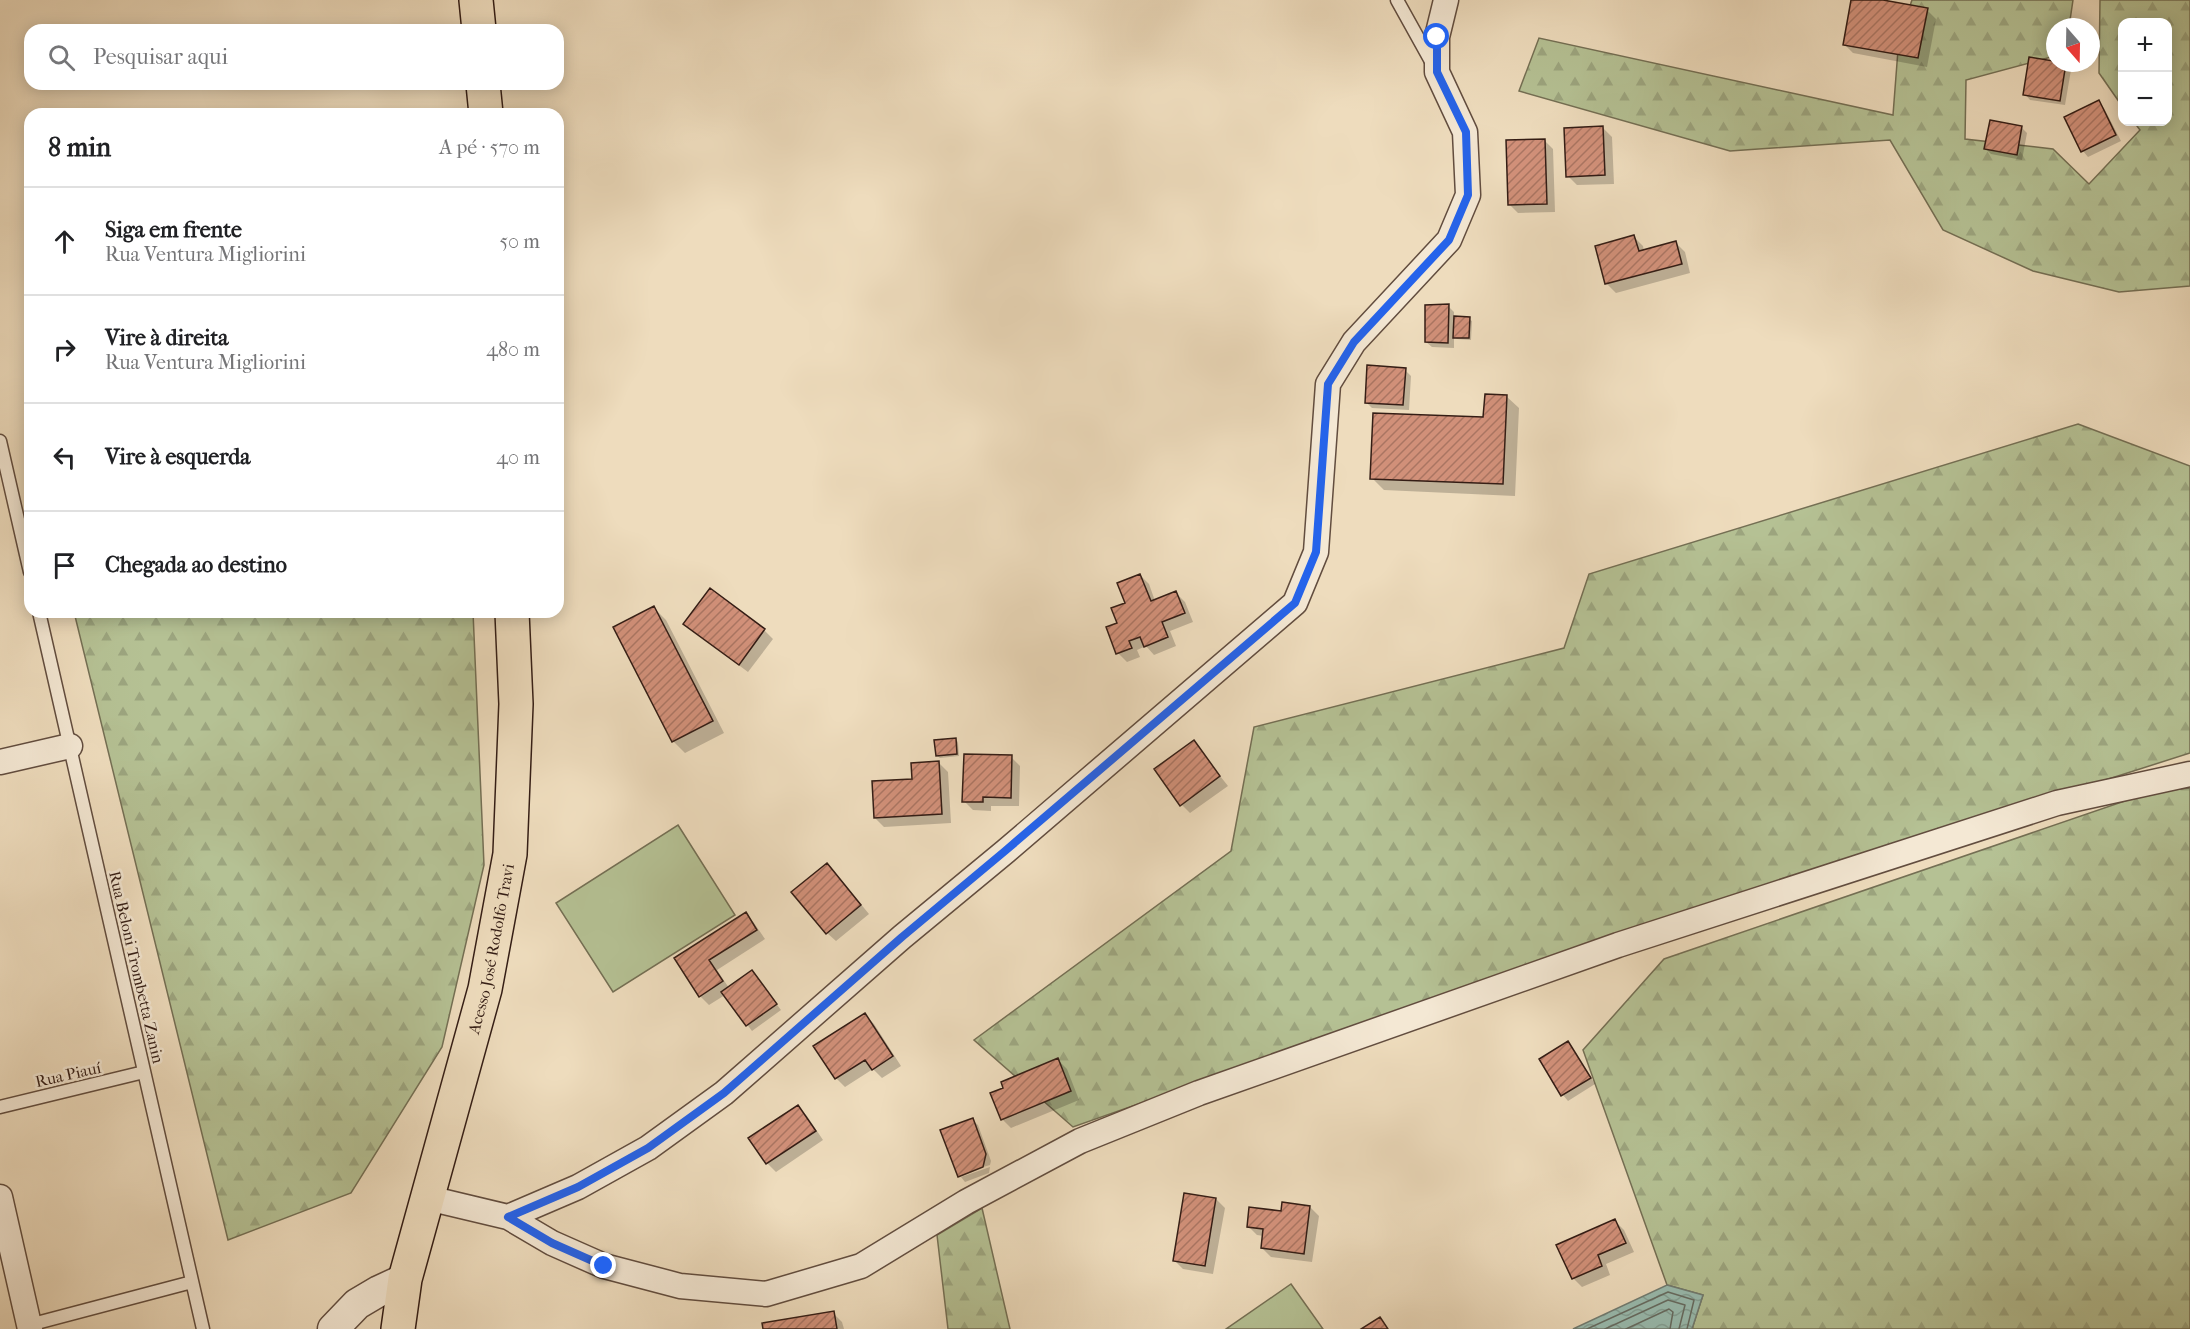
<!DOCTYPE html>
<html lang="pt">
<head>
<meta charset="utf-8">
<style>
	:root { --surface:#fff; --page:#f6f6f6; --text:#202124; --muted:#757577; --line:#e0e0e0 }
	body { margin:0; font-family:"IM FELL French Canon",serif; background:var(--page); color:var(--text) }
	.controls { position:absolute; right:18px; top:18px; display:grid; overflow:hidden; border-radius:12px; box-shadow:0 3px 15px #0003 }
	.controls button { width:54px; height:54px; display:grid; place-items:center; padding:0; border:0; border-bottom:2px solid var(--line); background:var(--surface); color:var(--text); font:30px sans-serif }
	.compass { position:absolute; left:2046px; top:18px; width:54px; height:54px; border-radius:50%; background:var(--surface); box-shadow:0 3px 15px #0003; rotate:160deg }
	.stop { position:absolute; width:18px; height:18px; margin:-14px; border:4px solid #2563eb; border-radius:50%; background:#fff }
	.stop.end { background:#2563eb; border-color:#fff; box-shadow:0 2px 6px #0008 }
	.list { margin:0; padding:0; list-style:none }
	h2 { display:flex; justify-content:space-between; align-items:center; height:78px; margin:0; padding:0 24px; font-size:26px }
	h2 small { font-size:20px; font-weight:400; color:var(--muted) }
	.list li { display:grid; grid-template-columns:39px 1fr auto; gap:18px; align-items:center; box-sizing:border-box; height:108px; padding:0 24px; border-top:2px solid var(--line) }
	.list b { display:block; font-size:22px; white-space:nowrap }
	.list p { margin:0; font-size:20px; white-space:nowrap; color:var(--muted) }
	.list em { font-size:20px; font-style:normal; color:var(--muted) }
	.icon { flex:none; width:33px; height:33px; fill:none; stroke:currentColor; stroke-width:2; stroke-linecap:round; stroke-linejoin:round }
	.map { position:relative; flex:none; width:2190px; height:1329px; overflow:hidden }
	.search { position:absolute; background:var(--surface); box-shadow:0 3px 15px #0003; left:24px; top:24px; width:540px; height:66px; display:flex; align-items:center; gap:15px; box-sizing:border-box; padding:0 21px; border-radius:18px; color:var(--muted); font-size:22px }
	.panel { position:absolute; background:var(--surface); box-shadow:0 3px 15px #0003; left:24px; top:108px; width:540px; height:510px; border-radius:18px }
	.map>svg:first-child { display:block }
	.green { fill:#b5c194; stroke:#746f54; stroke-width:1.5 }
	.forest { fill:url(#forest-firs); stroke:#746f54; stroke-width:1.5 }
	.water { fill:url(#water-waves); stroke:#717c72; stroke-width:1.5 }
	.shadow { fill:#0003 }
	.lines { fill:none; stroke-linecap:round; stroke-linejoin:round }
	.shore { stroke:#666c62; stroke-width:1.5 }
	.building { fill:url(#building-hatch); stroke:#341d15; stroke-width:1.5 }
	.service-casing { stroke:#624d3f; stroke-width:15 }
	.minor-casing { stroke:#624d3f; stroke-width:27 }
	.tertiary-casing { stroke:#624d3f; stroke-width:33 }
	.trunk-casing { stroke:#341d15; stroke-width:36 }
	.service { stroke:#f4e8d4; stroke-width:12 }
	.minor { stroke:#f4e8d4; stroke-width:24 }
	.tertiary { stroke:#f4e8d4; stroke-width:30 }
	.trunk { stroke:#eedcbd; stroke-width:33 }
	.route { stroke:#2563eb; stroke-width:8 }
	.labels { text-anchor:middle; stroke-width:5; stroke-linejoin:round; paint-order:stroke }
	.street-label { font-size:16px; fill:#341d15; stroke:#f4e8d4 }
</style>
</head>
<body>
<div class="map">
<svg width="2190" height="1329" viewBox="0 0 2190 1329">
	<defs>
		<pattern id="forest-firs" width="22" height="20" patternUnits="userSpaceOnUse" patternTransform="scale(1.5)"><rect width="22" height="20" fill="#b5c194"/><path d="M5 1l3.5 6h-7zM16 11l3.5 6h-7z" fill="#9ca57f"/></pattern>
		<pattern id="water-waves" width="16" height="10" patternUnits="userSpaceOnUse" patternTransform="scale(1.5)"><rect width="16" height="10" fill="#99bcb0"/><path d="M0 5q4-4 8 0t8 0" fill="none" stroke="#84a196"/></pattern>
		<pattern id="building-hatch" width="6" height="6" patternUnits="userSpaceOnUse" patternTransform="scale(1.5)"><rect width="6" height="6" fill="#d19079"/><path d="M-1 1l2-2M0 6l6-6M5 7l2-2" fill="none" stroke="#aa7562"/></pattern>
	</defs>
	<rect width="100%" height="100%" fill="#eedcbd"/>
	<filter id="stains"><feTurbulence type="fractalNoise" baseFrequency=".00333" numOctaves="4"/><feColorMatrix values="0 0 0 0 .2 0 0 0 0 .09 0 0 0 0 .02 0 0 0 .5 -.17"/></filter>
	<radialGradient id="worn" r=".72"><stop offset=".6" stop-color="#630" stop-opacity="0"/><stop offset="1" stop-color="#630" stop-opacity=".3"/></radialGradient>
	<!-- green -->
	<path class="green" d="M 678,825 L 735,915 L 613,992 L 556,903 Z
		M 1291,1284 L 1323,1329 L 1226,1329 Z"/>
	<!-- forest -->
	<path class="forest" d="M 1912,0 L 2073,0 L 2069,27 L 2055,27 L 2055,56 L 1966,80 L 1965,139 L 2053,149 L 2089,184 L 2140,130 L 2134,122 L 2168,122 L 2168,22 L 2122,22 L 2122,106 L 2099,73 L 2100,0 L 2190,0 L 2190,286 L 2119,292 L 2033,271 L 1943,230 L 1890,140 L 1730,151 L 1519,91 L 1539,38 L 1893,115 L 1899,37 Z
		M 2078,424 L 2190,466 L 2190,753 L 1619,935 L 1073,1127 L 974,1040 L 1231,851 L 1254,727 L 1564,648 L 1589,574 Z
		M 74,612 L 473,612 L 484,865 L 442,1047 L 351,1193 L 228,1240 Z
		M 2190,788 L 2190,1329 L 1692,1329 L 1703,1295 L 1667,1285 L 1583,1050 L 1664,959 L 2151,792 Z
		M 982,1208 L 1010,1329 L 948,1329 L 937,1235 Z"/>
	<!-- water -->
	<path class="water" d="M 1667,1285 L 1703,1295 L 1692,1329 L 1573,1329 Z"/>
	<!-- shadow -->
	<path class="shadow" d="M 1852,0 L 1875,0 L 1927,10 L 1936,19 L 1927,67 L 1853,53 L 1844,44 Z
		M 2065,65 L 2071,70 L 2065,105 L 2030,100 L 2025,94 Z
		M 2098,102 L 2104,108 L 2121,141 L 2088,157 L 2083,151 Z
		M 1603,128 L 1612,137 L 1614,184 L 1577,185 L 1568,176 Z
		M 2022,128 L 2027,133 L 2022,160 L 1991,154 L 1985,148 Z
		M 1544,140 L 1553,149 L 1555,212 L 1518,213 L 1509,204 Z
		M 1634,237 L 1643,246 L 1644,251 L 1676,243 L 1685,252 L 1690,273 L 1616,293 L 1607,284 L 1597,247 Z
		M 1448,306 L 1454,312 L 1454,318 L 1469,319 L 1472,321 L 1471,340 L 1457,339 L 1454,336 L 1454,348 L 1432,347 L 1426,342 Z
		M 1405,370 L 1411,376 L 1409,410 L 1372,408 L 1366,402 Z
		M 1506,396 L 1519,408 L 1515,496 L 1384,490 L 1372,478 L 1485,419 Z
		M 1140,575 L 1149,584 L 1155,601 L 1176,593 L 1185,602 L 1193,622 L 1170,631 L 1176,646 L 1154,655 L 1146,646 L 1137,650 L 1140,657 L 1127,662 L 1118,653 L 1119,624 Z
		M 710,590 L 764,630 L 773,639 L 748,672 L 694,632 L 685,623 Z
		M 654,608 L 666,620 L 724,733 L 685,753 L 673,741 Z
		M 955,739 L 958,742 L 959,756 L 940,758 L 937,756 Z
		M 1193,742 L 1228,786 L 1190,813 L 1182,805 Z
		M 1011,757 L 1020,766 L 1019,806 L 991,806 L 991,811 L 973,810 L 964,801 Z
		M 939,763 L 948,772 L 951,823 L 884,827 L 875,818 L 914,780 Z
		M 835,873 L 869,914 L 836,941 L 827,933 Z
		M 746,914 L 754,923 L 765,939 L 717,970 L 729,988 L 752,972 L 781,1010 L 752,1031 L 725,995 L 709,1005 L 700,996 L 676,958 Z
		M 865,1015 L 874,1024 L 901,1066 L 882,1078 L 873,1069 L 845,1087 L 836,1078 L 815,1047 Z
		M 1568,1043 L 1573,1049 L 1595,1084 L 1568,1101 L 1563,1095 Z
		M 1058,1060 L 1067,1069 L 1079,1100 L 1011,1128 L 1002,1119 Z
		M 798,1107 L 807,1116 L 823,1140 L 776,1172 L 767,1163 L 750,1139 Z
		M 972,1120 L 978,1125 L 991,1161 L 990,1165 L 960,1174 L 960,1177 L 959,1176 Z
		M 990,1167 L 989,1173 L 965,1182 L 961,1177 Z
		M 1216,1199 L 1225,1208 L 1213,1274 L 1183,1269 L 1174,1260 Z
		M 1310,1207 L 1319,1216 L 1312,1262 L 1271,1257 L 1262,1248 L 1264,1236 L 1257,1235 L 1248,1226 L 1282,1213 Z
		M 1615,1221 L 1624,1230 L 1634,1252 L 1606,1264 L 1610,1275 L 1582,1287 L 1573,1278 Z
		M 833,1313 L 842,1322 L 844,1329 L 764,1329 Z"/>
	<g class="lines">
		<!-- shore -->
		<path class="shore" d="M 1587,1329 L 1668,1292 L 1694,1300 L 1687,1329
			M 1605,1329 L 1668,1300 L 1685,1305 L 1679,1329
			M 1626,1329 L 1669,1309 L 1673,1312 L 1670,1329"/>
	</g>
	<!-- building -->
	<path class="building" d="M 1851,0 L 1883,0 L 1928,8 L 1918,58 L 1843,45 Z
		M 2029,57 L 2066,63 L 2060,101 L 2023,95 Z
		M 2099,100 L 2116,135 L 2081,152 L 2064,117 Z
		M 1990,120 L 2022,126 L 2017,155 L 1984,149 Z
		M 1603,126 L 1605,175 L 1566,177 L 1564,128 Z
		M 1545,139 L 1547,204 L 1508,205 L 1506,140 Z
		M 1634,235 L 1639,251 L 1676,241 L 1682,264 L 1605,284 L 1595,246 Z
		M 1449,304 L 1448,343 L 1425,342 L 1425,305 Z
		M 1454,316 L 1470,317 L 1469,338 L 1453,338 Z
		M 1367,365 L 1406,368 L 1403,405 L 1365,403 Z
		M 1485,394 L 1507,395 L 1503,484 L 1370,479 L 1373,413 L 1483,417 Z
		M 1140,574 L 1151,601 L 1176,591 L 1185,613 L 1162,622 L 1168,637 L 1144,647 L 1140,637 L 1129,641 L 1132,648 L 1116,654 L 1106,627 L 1117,623 L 1111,608 L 1125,603 L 1117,583 Z
		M 710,588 L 765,629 L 739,665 L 683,624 Z
		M 654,606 L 713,721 L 672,742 L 613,627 Z
		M 956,738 L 957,754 L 936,756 L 934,740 Z
		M 1194,740 L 1220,776 L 1180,806 L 1154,769 Z
		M 964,754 L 1012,755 L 1011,798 L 983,797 L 983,802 L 962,802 Z
		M 939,761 L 942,814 L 874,818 L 872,781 L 912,779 L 911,763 Z
		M 827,863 L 861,905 L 826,934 L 791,892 Z
		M 746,912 L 757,930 L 709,960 L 723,981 L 699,997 L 674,958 Z
		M 752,970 L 777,1004 L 746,1026 L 721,992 Z
		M 865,1013 L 893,1056 L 872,1070 L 865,1060 L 835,1079 L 813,1046 Z
		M 1568,1041 L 1591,1078 L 1561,1096 L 1539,1059 Z
		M 1058,1058 L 1071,1091 L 1001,1120 L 990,1093 L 1003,1088 L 1001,1082 Z
		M 798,1105 L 816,1131 L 766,1164 L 748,1138 Z
		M 973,1118 L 986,1154 L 983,1167 L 958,1177 L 940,1130 Z
		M 1184,1193 L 1216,1198 L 1205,1266 L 1173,1261 Z
		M 1282,1202 L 1310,1206 L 1304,1254 L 1261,1248 L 1263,1229 L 1247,1227 L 1249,1207 L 1281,1211 Z
		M 1615,1219 L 1626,1243 L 1598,1255 L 1602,1266 L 1572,1279 L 1556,1245 Z
		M 834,1311 L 837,1329 L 763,1329 L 762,1323 Z
		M 1380,1317 L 1388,1329 L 1361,1329 Z"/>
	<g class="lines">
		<!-- service casing -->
		<g class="service-casing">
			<path id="service" d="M 1397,0 L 1432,63
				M 0,441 L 30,572
				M 39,612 L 203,1329
				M 0,1107 L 144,1072
				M 29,1325 L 192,1282"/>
		</g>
		<!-- minor casing -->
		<g class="minor-casing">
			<path id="minor" d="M 0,762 L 70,746
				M 0,1197 L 30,1329
				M 428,1198 L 508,1217 L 578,1187 L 648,1148 L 724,1093 L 902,937 L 1006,851 L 1295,603 L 1316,552 L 1328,384 L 1354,342 L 1449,240 L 1468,195 L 1465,132 L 1437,72 L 1437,37 L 1446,0
				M 508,1217 L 552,1243 L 604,1266 L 680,1286 L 766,1294 L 861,1266 L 966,1202 L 1080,1141 L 1199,1093 L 1618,945 L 2057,803 L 2190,774"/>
		</g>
		<!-- tertiary casing -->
		<g class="tertiary-casing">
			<path id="tertiary" d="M 333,1329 L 357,1304 L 379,1291 L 405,1279"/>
		</g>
		<!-- trunk casing -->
		<g class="trunk-casing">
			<g id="trunk">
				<path d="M 476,0 L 479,30"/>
				<path d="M 483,84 L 486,114"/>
				<path id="s1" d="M 398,1329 L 405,1279 L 485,989 L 510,854 L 516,704 L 512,612"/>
			</g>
		</g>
		<!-- service -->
		<use href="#service" class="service"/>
		<!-- minor -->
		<use href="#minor" class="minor"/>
		<!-- tertiary -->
		<use href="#tertiary" class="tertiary"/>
		<!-- trunk -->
		<use href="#trunk" class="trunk"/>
	</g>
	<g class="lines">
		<!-- route -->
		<path class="route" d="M 604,1266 L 552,1243 L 508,1217 L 578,1187 L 648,1148 L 724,1093 L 902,937 L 1005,851 L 1295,603 L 1316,552 L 1328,384 L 1354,342 L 1449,240 L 1468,195 L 1466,132 L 1437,72 L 1437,37"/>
	</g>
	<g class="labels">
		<!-- street labels -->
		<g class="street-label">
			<text dy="6" stroke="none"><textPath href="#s1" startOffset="392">Acesso José Rodolfo Travi</textPath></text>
			<text transform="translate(137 967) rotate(77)" y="6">Rua Beloni Trombetta Zanin</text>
			<text transform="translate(68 1074) rotate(-13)" y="6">Rua Piauí</text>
		</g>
	</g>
	<rect width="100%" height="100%" filter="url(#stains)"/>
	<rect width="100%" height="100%" fill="url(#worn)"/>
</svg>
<div class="controls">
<button>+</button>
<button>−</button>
</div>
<svg class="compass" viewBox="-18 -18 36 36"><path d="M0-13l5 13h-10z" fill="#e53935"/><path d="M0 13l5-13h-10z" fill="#757577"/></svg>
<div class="stop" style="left:1437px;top:37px"></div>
<div class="stop end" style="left:604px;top:1266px"></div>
<div class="search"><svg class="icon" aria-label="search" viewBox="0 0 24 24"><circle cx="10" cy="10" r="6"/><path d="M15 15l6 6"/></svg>Pesquisar aqui</div>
<section class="panel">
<h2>8 min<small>A pé · 570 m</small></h2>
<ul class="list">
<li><svg class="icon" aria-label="ahead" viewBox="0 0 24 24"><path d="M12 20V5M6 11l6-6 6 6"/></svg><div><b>Siga em frente</b><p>Rua Ventura Migliorini</p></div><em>50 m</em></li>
<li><svg class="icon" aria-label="right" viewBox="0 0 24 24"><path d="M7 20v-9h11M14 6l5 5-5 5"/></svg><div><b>Vire à direita</b><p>Rua Ventura Migliorini</p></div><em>480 m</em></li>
<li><svg class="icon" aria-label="left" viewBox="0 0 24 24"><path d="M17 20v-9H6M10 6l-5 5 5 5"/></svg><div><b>Vire à esquerda</b></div><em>40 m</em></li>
<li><svg class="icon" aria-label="arrive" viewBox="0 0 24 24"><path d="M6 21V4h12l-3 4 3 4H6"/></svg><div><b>Chegada ao destino</b></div></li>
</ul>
</section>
</div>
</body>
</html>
